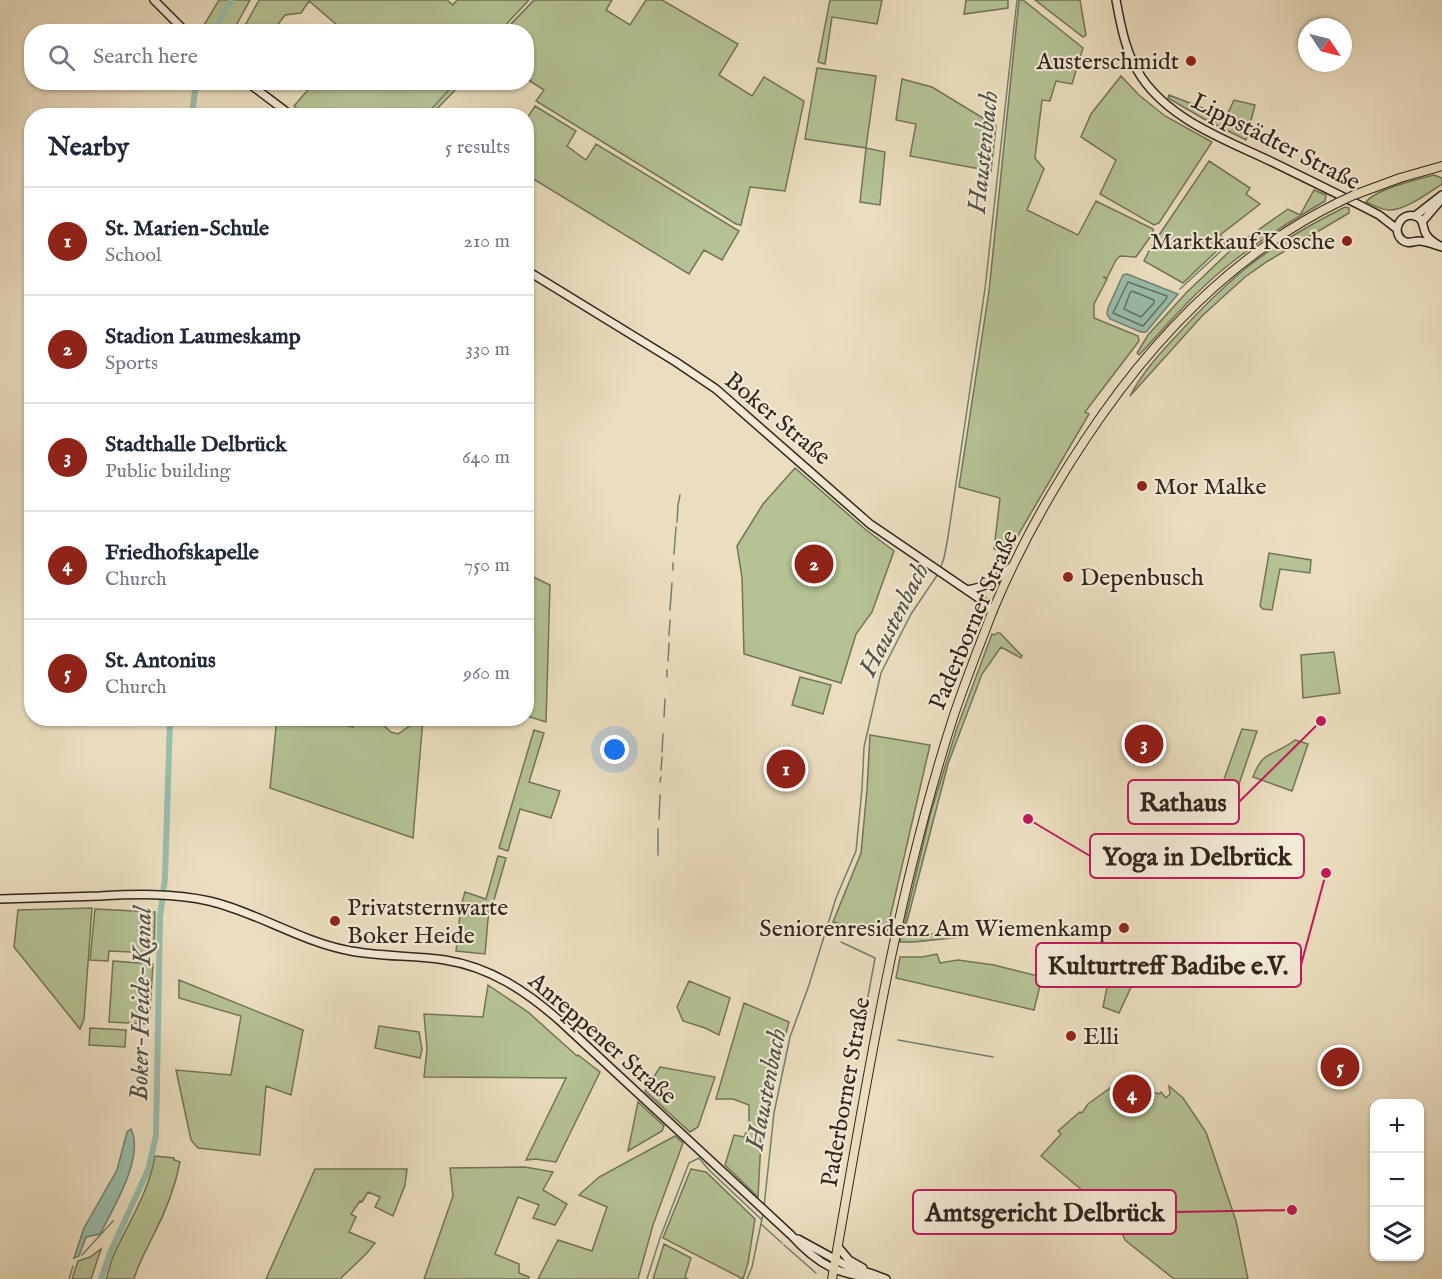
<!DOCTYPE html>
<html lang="en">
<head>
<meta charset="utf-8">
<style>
	:root { --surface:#fff; --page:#f2f2f3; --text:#1f2937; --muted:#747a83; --line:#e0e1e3; --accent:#8f2418 }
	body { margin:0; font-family:"IM FELL English",serif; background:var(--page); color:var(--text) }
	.controls { position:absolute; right:18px; bottom:18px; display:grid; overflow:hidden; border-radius:12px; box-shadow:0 2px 4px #0004 }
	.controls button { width:54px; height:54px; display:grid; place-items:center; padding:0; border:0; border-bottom:2px solid var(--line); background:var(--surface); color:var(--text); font:30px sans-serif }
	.compass { position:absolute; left:1298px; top:18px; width:54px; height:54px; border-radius:50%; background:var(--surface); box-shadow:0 2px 4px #0004; rotate:125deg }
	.you { position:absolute; left:615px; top:750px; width:21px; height:21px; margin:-15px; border:4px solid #fff; border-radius:50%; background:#1a73e8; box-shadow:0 0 0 9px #1a73e833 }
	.badge { display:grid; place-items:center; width:39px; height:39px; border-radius:50%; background:var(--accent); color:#fff; font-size:20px; font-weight:700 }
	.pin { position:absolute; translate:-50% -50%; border:3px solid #fff; box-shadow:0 2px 6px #0006 }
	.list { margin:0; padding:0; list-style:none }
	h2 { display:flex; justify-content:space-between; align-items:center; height:78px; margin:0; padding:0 24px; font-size:26px }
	h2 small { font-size:20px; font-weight:400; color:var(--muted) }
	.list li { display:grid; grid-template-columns:39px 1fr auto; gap:18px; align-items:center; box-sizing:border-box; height:108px; padding:0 24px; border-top:2px solid var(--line) }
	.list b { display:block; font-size:22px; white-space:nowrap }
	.list p { margin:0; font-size:20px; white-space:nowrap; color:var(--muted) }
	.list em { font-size:20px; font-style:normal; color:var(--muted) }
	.icon { flex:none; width:33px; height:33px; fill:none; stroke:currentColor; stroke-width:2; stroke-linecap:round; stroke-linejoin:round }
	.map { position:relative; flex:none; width:1442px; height:1279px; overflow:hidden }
	.search { position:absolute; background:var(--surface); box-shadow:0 2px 4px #0004; left:24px; top:24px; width:510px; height:66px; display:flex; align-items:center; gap:15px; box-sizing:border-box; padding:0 21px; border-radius:24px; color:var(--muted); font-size:22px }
	.panel { position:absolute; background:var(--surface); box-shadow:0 2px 4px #0004; left:24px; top:108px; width:510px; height:618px; border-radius:24px }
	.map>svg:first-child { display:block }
	.green { fill:#b4c294; stroke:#727459; stroke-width:1.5 }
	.water { fill:#99bdac; stroke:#6f8073; stroke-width:1.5 }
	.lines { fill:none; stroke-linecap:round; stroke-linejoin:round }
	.shore { stroke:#657165; stroke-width:1.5 }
	.stream { stroke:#6f8073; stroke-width:1.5 }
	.canal { stroke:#99bdac; stroke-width:6 }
	.secondary-casing { stroke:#31251e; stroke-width:10 }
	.primary-casing { stroke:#31251e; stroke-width:10 }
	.secondary { stroke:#f2ead5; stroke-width:7 }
	.primary { stroke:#ebdebf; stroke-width:8 }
	.primary-bridge-casing { stroke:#31251e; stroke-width:10; stroke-linecap:butt }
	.primary-bridge { stroke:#ebdebf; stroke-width:8 }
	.poi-dot { fill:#8f2418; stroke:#f2ead5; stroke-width:2 }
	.labels { text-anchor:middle; stroke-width:4.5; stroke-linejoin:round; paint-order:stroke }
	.poi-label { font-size:24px; fill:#31251e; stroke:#f2ead5; text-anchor:start }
	.street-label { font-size:24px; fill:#31251e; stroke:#f2ead5 }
	.water-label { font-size:26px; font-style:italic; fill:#505349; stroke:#f2ead5 }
	.leader { fill:none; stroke:#c2185b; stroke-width:2 }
	.callout-dot { fill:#c2185b; stroke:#f2ead5; stroke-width:2 }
	.callout { fill:#f2ead5; stroke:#c2185b; stroke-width:2 }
	.callout-label { font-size:26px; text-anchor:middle; font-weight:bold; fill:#31251e }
</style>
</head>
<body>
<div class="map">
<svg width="1442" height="1279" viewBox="0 0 1442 1279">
	<rect width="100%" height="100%" fill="#ebdebf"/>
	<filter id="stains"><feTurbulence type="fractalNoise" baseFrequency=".00333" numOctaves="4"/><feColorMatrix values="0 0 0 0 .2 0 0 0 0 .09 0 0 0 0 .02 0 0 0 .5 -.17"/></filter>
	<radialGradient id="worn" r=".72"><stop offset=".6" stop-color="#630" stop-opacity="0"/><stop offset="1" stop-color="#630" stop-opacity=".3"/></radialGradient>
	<!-- green -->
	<path class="green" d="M 219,0 L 250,0 L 233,31 L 201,31 L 201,30 Z
		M 259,0 L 447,0 L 453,5 L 457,0 L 529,0 L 500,31 L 344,31 L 309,1 L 301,13 L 285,15 L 273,31 L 242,31 Z
		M 534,0 L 612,0 L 606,10 L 630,25 L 646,0 L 662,0 L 738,44 L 719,75 L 752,96 L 764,77 L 804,101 L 785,191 L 750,187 L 741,225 L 736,224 L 536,101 L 544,90 L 527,79 L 526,32 L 504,31 Z
		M 830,0 L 882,0 L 877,24 L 832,17 L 825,64 L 818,62 Z
		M 966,0 L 1008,0 L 1008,8 L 964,14 Z
		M 1019,0 L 1023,0 L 1083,48 L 1072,84 L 1056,81 L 1050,101 L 1042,100 L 1035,158 L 1044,169 L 1027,210 L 1078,235 L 1096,201 L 1153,229 L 1153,233 L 1136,257 L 1120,256 L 1116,260 L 1107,278 L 1103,277 L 1107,279 L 1094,304 L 1094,318 L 1138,336 L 1139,341 L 1085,412 L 1089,414 L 1021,530 L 1009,554 L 994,549 L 1000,498 L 959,487 L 989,291 Z
		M 1035,0 L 1080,0 L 1086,35 L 1083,37 Z
		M 817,68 L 876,76 L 866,148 L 885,152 L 880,205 L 860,202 L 866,148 L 805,139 Z
		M 1121,76 L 1139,95 L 1165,116 L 1212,142 L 1159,223 L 1154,225 L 1100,194 L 1116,160 L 1081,137 L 1091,114 Z
		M 902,79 L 932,87 L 996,126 L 991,171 L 910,156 L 916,124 L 896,120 Z
		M 314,83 L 314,82 L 462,83 L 431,115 L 306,115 L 294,106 Z
		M 1169,95 L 1226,117 L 1234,100 L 1255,105 L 1246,140 L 1204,119 L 1168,98 Z
		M 535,106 L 576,131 L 567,146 L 586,160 L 596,144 L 739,231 L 722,260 L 704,250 L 689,274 L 527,175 L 527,118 Z
		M 1209,161 L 1250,188 L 1246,194 L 1260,204 L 1220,235 L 1227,241 L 1183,283 L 1144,261 L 1151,247 Z
		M 1434,175 L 1442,178 L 1442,184 C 1430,192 1404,211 1389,210 C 1382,210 1373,205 1366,202 C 1375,189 1418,179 1434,175 Z
		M 1314,190 L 1326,195 L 1325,201 C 1294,219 1263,238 1235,260 C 1199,287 1170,322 1139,355 L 1137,353 L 1148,335 L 1186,293 L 1234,247 L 1288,209 L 1300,215 Z
		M 1345,207 L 1349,208 L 1349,213 L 1268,261 L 1245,277 L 1202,316 L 1130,396 C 1142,373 1160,353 1178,334 C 1197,313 1218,292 1240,273 C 1271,247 1309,225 1345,207 Z
		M 795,468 L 865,529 L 894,551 L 872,612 L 856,634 L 841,683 L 744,654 L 742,578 L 737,546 L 763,504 Z
		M 1269,553 L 1311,560 L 1310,573 L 1280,569 L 1272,610 L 1263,609 L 1260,606 Z
		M 527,574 L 550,585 L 546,722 L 527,716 Z
		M 997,633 L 1000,633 L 1022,656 L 1021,658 L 1001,647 L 982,674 L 948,764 L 904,933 L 961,935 L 961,937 L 914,942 L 900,942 L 930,815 L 957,728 L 992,634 L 995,635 Z
		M 1334,652 L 1340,693 L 1303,698 L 1301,655 Z
		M 800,677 L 831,685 L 823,714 L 792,705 Z
		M 277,718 L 319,719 L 353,727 L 355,719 L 377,719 L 391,732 L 398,734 L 412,724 L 413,719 L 423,719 L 413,838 L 270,788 Z
		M 1242,729 L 1257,731 L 1238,787 L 1223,782 Z
		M 534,730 L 544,733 L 529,782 L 560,791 L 551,818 L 520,809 L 508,851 L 499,848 Z
		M 870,735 L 930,745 L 886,935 L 833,922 L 861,853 L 867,790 Z
		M 1295,740 L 1308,744 L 1292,791 L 1253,777 C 1263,749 1275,756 1295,740 Z
		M 498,856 L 506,858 L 492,907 L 489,908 L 485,954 L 456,951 L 461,906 L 465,892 L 486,899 Z
		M 92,908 L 84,1019 L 80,1029 L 14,947 L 18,910 Z
		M 95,909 L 155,912 L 154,953 L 109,951 L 108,961 L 90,960 Z
		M 937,954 L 940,963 L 958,960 L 994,965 L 1042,977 L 1034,1010 L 896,978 L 900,957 L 922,957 Z
		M 113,961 L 153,964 L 149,1024 L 109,1022 Z
		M 1109,977 L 1133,983 L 1119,1013 L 1103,1007 Z
		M 179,980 L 303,1030 L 291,1095 L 266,1086 L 260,1155 L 198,1148 L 191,1140 L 176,1070 L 231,1075 L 241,1016 L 179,998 Z
		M 689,981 L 730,998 L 719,1035 L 705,1028 L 683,1021 L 677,1007 Z
		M 488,985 L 528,1012 L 577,1056 L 578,1055 L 600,1072 L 556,1162 L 535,1159 L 526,1160 L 566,1078 L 424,1077 L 427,1049 L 424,1014 L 483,1017 Z
		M 744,1003 L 789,1022 L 766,1109 L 761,1140 L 758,1197 L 725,1165 L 734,1135 L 744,1137 L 749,1126 L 749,1105 L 733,1099 L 716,1099 Z
		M 379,1026 L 419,1032 L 422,1049 L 420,1058 L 375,1048 Z
		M 90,1028 L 126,1030 L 125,1047 L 89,1045 Z
		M 660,1067 L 715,1077 L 698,1127 L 690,1132 L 645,1091 Z
		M 1122,1082 L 1128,1087 L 1131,1084 L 1139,1089 L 1140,1088 L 1159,1094 L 1161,1092 L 1166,1098 L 1170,1094 L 1169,1086 L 1183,1098 L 1206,1132 L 1236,1221 L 1248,1279 L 1174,1279 L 1125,1240 L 1118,1223 L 1101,1206 L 1041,1156 L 1061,1134 L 1058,1131 L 1080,1112 L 1082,1113 L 1088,1104 L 1117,1083 L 1119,1084 Z
		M 638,1102 L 664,1126 L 662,1131 L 628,1151 Z
		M 675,1136 L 683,1143 L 653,1225 L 638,1279 L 538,1279 L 558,1240 L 592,1251 L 607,1207 L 579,1195 L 599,1177 Z
		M 155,1156 L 174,1158 L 174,1160 L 180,1162 C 175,1188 165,1213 153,1236 C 146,1251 138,1264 134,1279 L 106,1279 C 109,1270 111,1260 115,1252 C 130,1220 149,1191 155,1156 Z
		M 525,1167 L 553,1172 L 543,1190 L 567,1204 L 555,1225 L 533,1218 L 539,1205 L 518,1197 L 495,1254 L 519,1264 L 519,1273 L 529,1277 L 528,1279 L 424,1279 L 453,1196 L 450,1168 Z
		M 315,1169 L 407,1169 L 405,1185 L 393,1216 L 375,1207 L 380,1197 L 368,1192 L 362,1202 L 360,1201 L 351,1214 L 356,1217 L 349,1232 L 375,1243 L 367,1253 L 340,1279 L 266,1279 Z
		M 691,1169 L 706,1172 L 755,1219 L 748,1263 L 743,1279 L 663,1238 Z
		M 664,1244 L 691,1258 L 685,1277 L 688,1279 L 653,1279 Z
		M 101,1249 L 91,1279 L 72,1279 L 78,1261 L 90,1257 Z"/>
	<!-- water -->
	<path class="water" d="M 1127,274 L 1178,294 L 1146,332 L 1141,332 L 1110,319 L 1107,314 L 1108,308 L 1123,275 Z
		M 131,1129 C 145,1156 113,1209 100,1234 L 86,1237 L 79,1256 L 74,1258 L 84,1228 L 117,1170 L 127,1132 Z"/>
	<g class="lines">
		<!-- shore -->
		<path class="shore" d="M 1128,282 L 1167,296 L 1166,299 L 1143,326 L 1113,313 Z
			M 1132,291 L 1154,300 L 1154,303 L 1141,317 L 1124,309 L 1130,293 Z"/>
		<!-- stream -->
		<path class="stream" d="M 504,32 L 534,0
			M 425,116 L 456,82
			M 1180,289 L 1221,251
			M 677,522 L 678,505 L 680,495
			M 674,554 L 676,527
			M 940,569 L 944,558 L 948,537 L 985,289 L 1017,0
			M 673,570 L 673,563
			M 670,610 L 672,583
			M 669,635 L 670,620
			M 668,661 L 669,643
			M 667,677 L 667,670
			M 664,717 L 665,699
			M 662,752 L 663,734
			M 661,770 L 662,757
			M 660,782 L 661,777
			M 659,819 L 660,795
			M 658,855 L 658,829
			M 841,942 L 875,958 L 863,1024 L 865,1027
			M 898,1040 L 993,1057
			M 764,1207 L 774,1113 L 790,1037 L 809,985 L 836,898 L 856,851 L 862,788 L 864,747 L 881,673 L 911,614 L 938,574
			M 761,1224 L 782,1243
			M 784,1245 L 816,1273
			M 82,1255 L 113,1221
			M 69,1279 L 73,1266
			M 647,1279 L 660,1238 L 689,1163 L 699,1158 L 709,1170 L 761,1219
			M 747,1279 L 752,1267 L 763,1214"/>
		<!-- canal -->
		<path class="canal" d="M 213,32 L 231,0
			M 192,116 L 196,82
			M 101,1279 L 110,1253 L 148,1170 L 156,1136 L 160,917 L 165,878 L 170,718"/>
		<!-- secondary casing -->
		<g class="secondary-casing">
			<path id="secondary" d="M 154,0 L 186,32
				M 1116,0 C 1121,27 1126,55 1142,78 C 1171,120 1224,139 1268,160 C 1305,178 1342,196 1379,215 L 1397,229
				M 247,82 L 292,116
				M 1415,216 L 1442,195
				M 1422,222 L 1440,201
				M 1440,246 C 1435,243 1429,240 1426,234 C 1422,228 1425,219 1415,216 C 1401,212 1391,230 1402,240 C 1408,245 1413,241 1419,241 C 1426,241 1435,245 1442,247
				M 526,270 L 676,362 L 716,389 L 870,524 L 983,601 L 993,611
				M 967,590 C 988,586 995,582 1011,567
				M 0,899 C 33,898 67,897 100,896 C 136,894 173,893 209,901 C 256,912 298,940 346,950 C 378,957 412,955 445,960 C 490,967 526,991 560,1021 L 791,1235 C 819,1266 839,1275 880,1279
				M 798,1239 L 849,1267 L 870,1273 L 886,1279
				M 838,1247 L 849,1260 L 863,1268"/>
		</g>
		<!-- primary casing -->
		<g class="primary-casing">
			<path id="primary" d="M 1354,195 L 1400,178 L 1442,166
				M 832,1279 C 865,1092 894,903 952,721 C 964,684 979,647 993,610 C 1021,543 1060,475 1102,415 C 1164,327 1241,250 1339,202"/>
		</g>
		<!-- secondary -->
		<use href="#secondary" class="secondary"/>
		<!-- primary -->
		<use href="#primary" class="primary"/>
		<!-- primary-bridge casing -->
		<g class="primary-bridge-casing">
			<path id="primary-bridge" d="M 1339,202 L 1354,195"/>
		</g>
		<!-- primary-bridge -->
		<use href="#primary-bridge" class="primary-bridge"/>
	</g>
	<!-- markers -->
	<g class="poi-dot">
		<circle cx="1191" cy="61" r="6"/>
		<circle cx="1347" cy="241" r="6"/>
		<circle cx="1142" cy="486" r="6"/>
		<circle cx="1068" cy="577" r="6"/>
		<circle cx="335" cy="921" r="6"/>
		<circle cx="1124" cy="928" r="6"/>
		<circle cx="1071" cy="1036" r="6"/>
	</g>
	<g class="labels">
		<!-- poi labels -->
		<g class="poi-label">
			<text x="1179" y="69" text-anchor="end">Austerschmidt</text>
			<text x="1335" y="249" text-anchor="end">Marktkauf Kosche</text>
			<text x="1154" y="494">Mor Malke</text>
			<text x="1080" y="585">Depenbusch</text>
			<text x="347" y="915">Privatsternwarte<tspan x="347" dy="28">Boker Heide</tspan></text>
			<text x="1112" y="936" text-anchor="end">Seniorenresidenz Am Wiemenkamp</text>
			<text x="1083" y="1044">Elli</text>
		</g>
		<!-- street labels -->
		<g class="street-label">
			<text transform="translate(1276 141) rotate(27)" y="8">Lippstädter Straße</text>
			<text transform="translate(778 418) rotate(40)" y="8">Boker Straße</text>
			<text transform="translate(973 620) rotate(-67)" y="8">Paderborner Straße</text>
			<text transform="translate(603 1038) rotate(41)" y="8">Anreppener Straße</text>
			<text transform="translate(845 1092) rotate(-80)" y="8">Paderborner Straße</text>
		</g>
		<!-- water labels -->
		<g class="water-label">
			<text transform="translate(982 152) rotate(-84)" y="9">Haustenbach</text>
			<text transform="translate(893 619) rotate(-63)" y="9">Haustenbach</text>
			<text transform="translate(140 1004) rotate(-89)" y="9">Boker-Heide-Kanal</text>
			<text transform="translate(765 1089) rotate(-79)" y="9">Haustenbach</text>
		</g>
	</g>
	<!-- callouts -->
	<path class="leader" d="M1321 721L1239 802M1028 819L1090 856M1326 873L1301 965M1292 1210L1176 1212"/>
	<g class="callout-dot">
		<circle cx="1321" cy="721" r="6"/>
		<circle cx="1028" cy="819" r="6"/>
		<circle cx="1326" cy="873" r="6"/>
		<circle cx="1292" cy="1210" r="6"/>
	</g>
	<g class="callout">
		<rect x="1128" y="780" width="111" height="44" rx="6"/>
		<rect x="1090" y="834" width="214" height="44" rx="6"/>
		<rect x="1036" y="943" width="265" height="44" rx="6"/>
		<rect x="913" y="1190" width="263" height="44" rx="6"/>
	</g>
	<g class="callout-label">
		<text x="1183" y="811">Rathaus</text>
		<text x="1197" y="865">Yoga in Delbrück</text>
		<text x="1168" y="974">Kulturtreff Badibe e.V.</text>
		<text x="1045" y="1221">Amtsgericht Delbrück</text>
	</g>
	<rect width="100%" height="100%" filter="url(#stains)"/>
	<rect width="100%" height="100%" fill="url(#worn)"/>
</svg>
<div class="controls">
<button>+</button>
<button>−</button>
<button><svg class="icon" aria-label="layers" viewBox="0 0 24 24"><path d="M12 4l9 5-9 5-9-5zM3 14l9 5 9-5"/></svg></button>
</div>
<svg class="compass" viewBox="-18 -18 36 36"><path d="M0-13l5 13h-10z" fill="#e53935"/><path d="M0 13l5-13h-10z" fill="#747a83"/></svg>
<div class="you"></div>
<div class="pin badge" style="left:786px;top:769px">1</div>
<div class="pin badge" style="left:814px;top:564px">2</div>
<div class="pin badge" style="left:1144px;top:744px">3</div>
<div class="pin badge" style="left:1132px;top:1094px">4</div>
<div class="pin badge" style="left:1340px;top:1067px">5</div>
<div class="search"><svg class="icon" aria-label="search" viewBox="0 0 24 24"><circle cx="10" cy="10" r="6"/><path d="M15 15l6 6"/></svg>Search here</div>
<section class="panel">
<h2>Nearby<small>5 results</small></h2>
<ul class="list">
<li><span class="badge">1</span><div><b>St. Marien-Schule</b><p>School</p></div><em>210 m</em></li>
<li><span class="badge">2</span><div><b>Stadion Laumeskamp</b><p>Sports</p></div><em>330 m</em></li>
<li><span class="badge">3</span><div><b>Stadthalle Delbrück</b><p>Public building</p></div><em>640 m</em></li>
<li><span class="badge">4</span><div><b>Friedhofskapelle</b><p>Church</p></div><em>750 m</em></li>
<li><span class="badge">5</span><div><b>St. Antonius</b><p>Church</p></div><em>960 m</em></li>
</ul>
</section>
</div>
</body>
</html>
